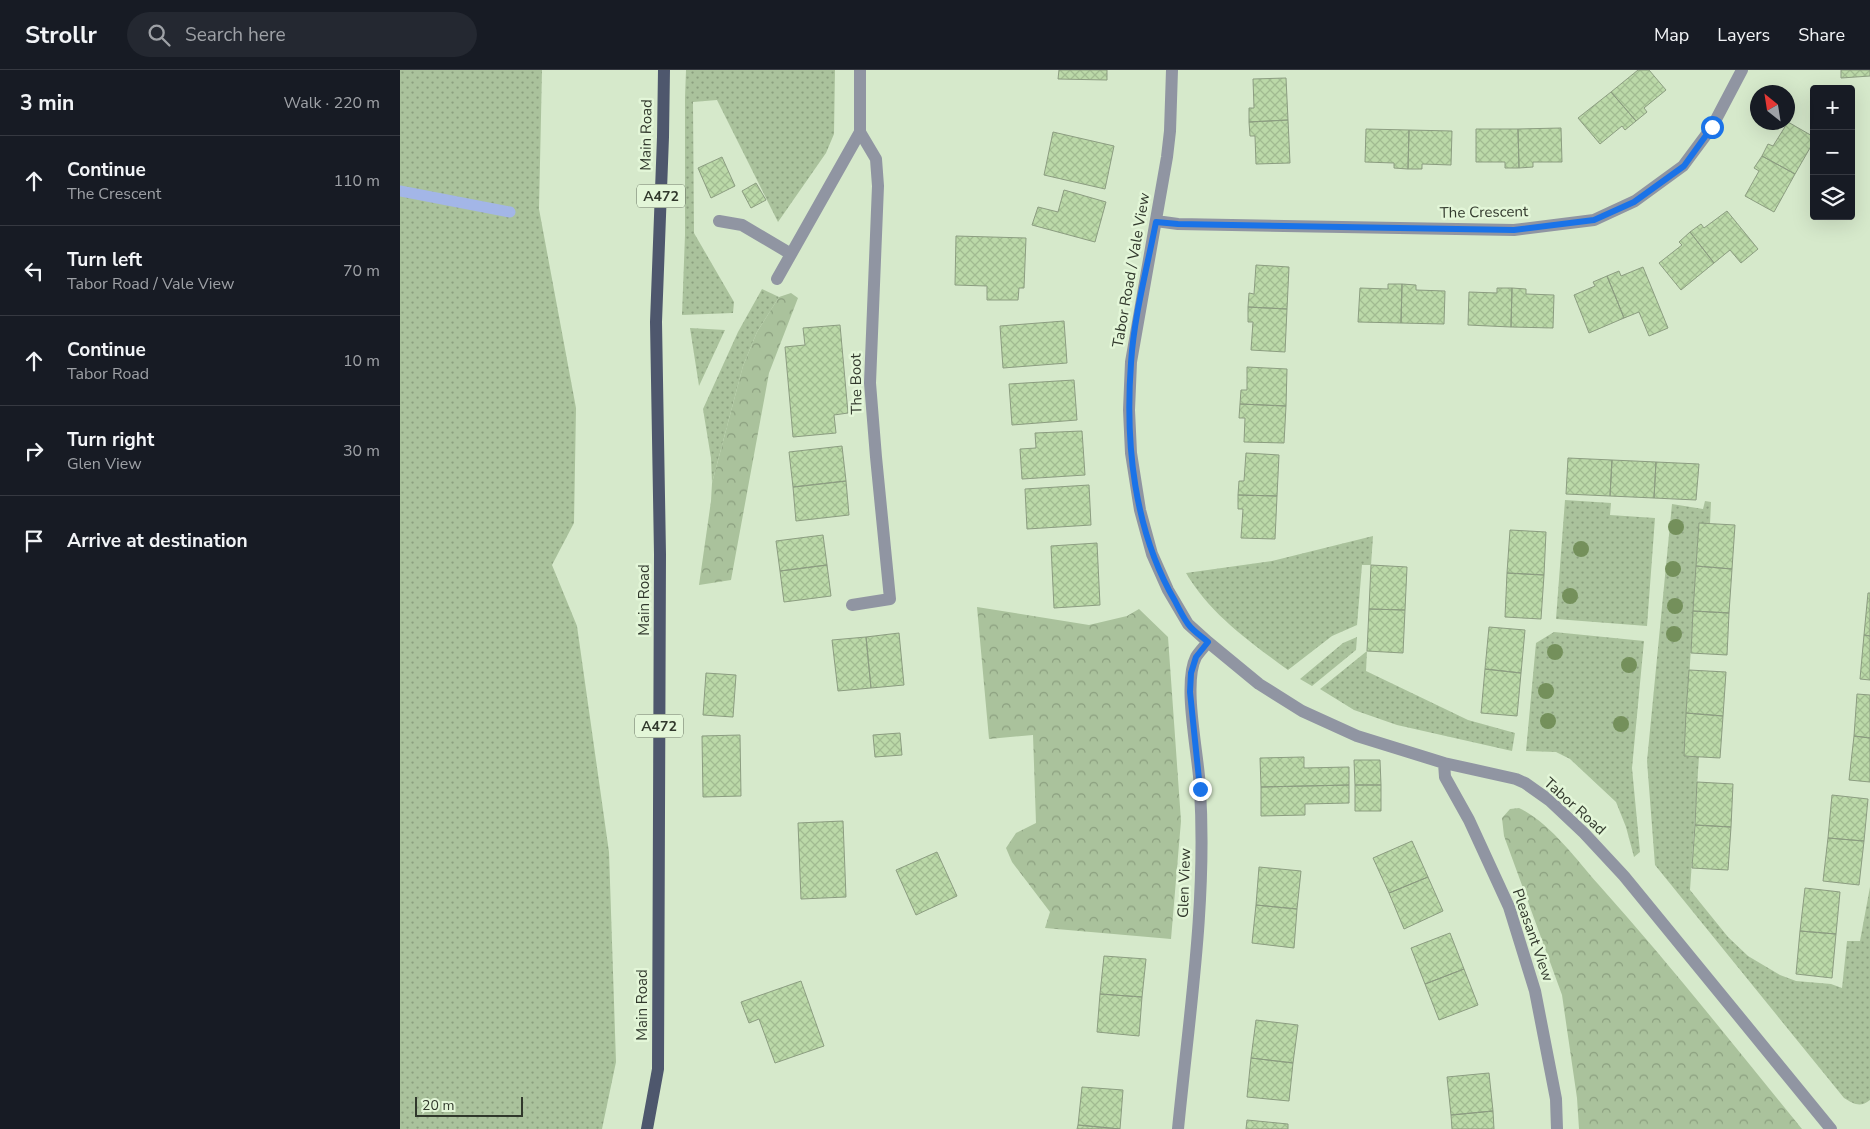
<!DOCTYPE html>
<html lang="en">
<head>
<meta charset="utf-8">
<style>
	:root { --surface:#171b24; --page:#242831; --text:#f1f3f6; --muted:#9ea1a6; --line:#363941 }
	body { margin:0; font-family:"Nunito Sans",sans-serif; background:var(--page); color:var(--text) }
	.controls { position:absolute; right:15px; top:15px; display:grid; overflow:hidden; border-radius:5px; box-shadow:0 5px 20px #0002 }
	.controls button { width:45px; height:45px; display:grid; place-items:center; padding:0; border:0; border-bottom:1px solid var(--line); background:var(--surface); color:var(--text); font:25px sans-serif }
	.compass { position:absolute; left:1350px; top:15px; width:45px; height:45px; border-radius:50%; background:var(--surface); box-shadow:0 5px 20px #0002; rotate:330deg }
	.scale { position:absolute; left:15px; bottom:12px; width:108px; box-sizing:border-box; padding-left:5px; border:2px solid #31382c; border-top:0; font-size:14px; line-height:18px; white-space:nowrap; color:#31382c; -webkit-text-stroke:4px #e3f6d8; paint-order:stroke }
	.stop { position:absolute; width:15px; height:15px; margin:-11px; border:4px solid #1a73e8; border-radius:50%; background:#fff }
	.stop.end { background:#1a73e8; border-color:#fff; box-shadow:0 1px 5px #0008 }
	.list { margin:0; padding:0; list-style:none }
	h2 { display:flex; justify-content:space-between; align-items:center; height:65px; margin:0; padding:0 20px; font-size:21px }
	h2 small { font-size:16px; font-weight:400; color:var(--muted) }
	.list li { display:grid; grid-template-columns:32px 1fr auto; gap:15px; align-items:center; box-sizing:border-box; height:90px; padding:0 20px; border-top:1px solid var(--line) }
	.list b { display:block; font-size:19px; white-space:nowrap }
	.list p { margin:0; font-size:16px; white-space:nowrap; color:var(--muted) }
	.list em { font-size:16px; font-style:normal; color:var(--muted) }
	.icon { flex:none; width:28px; height:28px; fill:none; stroke:currentColor; stroke-width:2; stroke-linecap:round; stroke-linejoin:round }
	.map { position:relative; flex:none; width:1470px; height:1059px; overflow:hidden }
	header { display:flex; align-items:center; gap:30px; box-sizing:border-box; height:70px; padding:0 25px; background:var(--surface); border-bottom:1px solid var(--line) }
	header strong { font-size:24px }
	nav { display:flex; gap:28px; margin-inline-start:auto; font-size:18px }
	.search { width:350px; height:45px; background:var(--page); display:flex; align-items:center; gap:12px; box-sizing:border-box; padding:0 18px; border-radius:28px; color:var(--muted); font-size:19px }
	main { display:flex }
	aside { flex:1; background:var(--surface) }
	.map>svg:first-child { display:block }
	.grass { fill:url(#grass-dots) }
	.forest { fill:url(#forest-crowns) }
	.lines { fill:none; stroke-linecap:round; stroke-linejoin:round }
	.stream { stroke:#a3b6e7; stroke-width:11 }
	.building { fill:url(#building-cross-hatch); stroke:#8c9d81 }
	.minor { stroke:#9095a2; stroke-width:12 }
	.major { stroke:#4e576d; stroke-width:12 }
	.tree { fill:#74905b }
	.route { stroke:#1a73e8; stroke-width:6 }
	.labels { text-anchor:middle; stroke-width:5; stroke-linejoin:round; paint-order:stroke }
	.shield { fill:#e3f6d8; stroke:#667160; stroke-width:1 }
	.shield-label { font-size:14px; font-weight:bold; fill:#31382c }
	.street-label { font-size:15px; fill:#31382c; stroke:#e3f6d8 }
</style>
</head>
<body>
<header>
<strong>Strollr</strong>
<div class="search"><svg class="icon" aria-label="search" viewBox="0 0 24 24"><circle cx="10" cy="10" r="6"/><path d="M15 15l6 6"/></svg>Search here</div>
<nav><a>Map</a><a>Layers</a><a>Share</a></nav>
</header>
<main>
<aside>
<h2>3 min<small>Walk · 220 m</small></h2>
<ul class="list">
<li><svg class="icon" aria-label="ahead" viewBox="0 0 24 24"><path d="M12 20V5M6 11l6-6 6 6"/></svg><div><b>Continue</b><p>The Crescent</p></div><em>110 m</em></li>
<li><svg class="icon" aria-label="left" viewBox="0 0 24 24"><path d="M17 20v-9H6M10 6l-5 5 5 5"/></svg><div><b>Turn left</b><p>Tabor Road / Vale View</p></div><em>70 m</em></li>
<li><svg class="icon" aria-label="ahead" viewBox="0 0 24 24"><path d="M12 20V5M6 11l6-6 6 6"/></svg><div><b>Continue</b><p>Tabor Road</p></div><em>10 m</em></li>
<li><svg class="icon" aria-label="right" viewBox="0 0 24 24"><path d="M7 20v-9h11M14 6l5 5-5 5"/></svg><div><b>Turn right</b><p>Glen View</p></div><em>30 m</em></li>
<li><svg class="icon" aria-label="arrive" viewBox="0 0 24 24"><path d="M6 21V4h12l-3 4 3 4H6"/></svg><div><b>Arrive at destination</b></div></li>
</ul>
</aside>
<div class="map">
<svg width="1470" height="1059" viewBox="0 0 1470 1059">
	<defs>
		<pattern id="grass-dots" width="8" height="8" patternUnits="userSpaceOnUse" patternTransform="scale(1.25)"><rect width="8" height="8" fill="#aac29c"/><path d="M2 2h.1M6 6h.1" fill="none" stroke="#8b9f7f" stroke-width="1.8" stroke-linecap="round"/></pattern>
		<pattern id="forest-crowns" width="20" height="18" patternUnits="userSpaceOnUse" patternTransform="scale(1.25)"><rect width="20" height="18" fill="#aac29c"/><path d="M2 6a3 3 0 1 1 6 0M12 15a3 3 0 1 1 6 0" fill="none" stroke="#8b9f7f"/></pattern>
		<pattern id="building-cross-hatch" width="8" height="8" patternUnits="userSpaceOnUse" patternTransform="scale(1.25)"><rect width="8" height="8" fill="#bbd9a8"/><path d="M0 0l8 8M0 8l8-8" fill="none" stroke="#a1bb91"/></pattern>
	</defs>
	<rect width="100%" height="100%" fill="#d6e9cb"/>
	<!-- grass -->
	<path class="grass" d="M 0,0 L 142,0 L 139,139 L 176,338 L 174,453 L 152,495 L 177,556 L 209,782 L 216,992 L 202,1059 L 0,1059 Z
		M 286,0 L 435,0 L 434,64 L 426,83 L 378,152 L 317,30 L 293,32 L 294,163 L 334,232 L 333,243 L 282,245 L 285,165 L 285,28 Z
		M 362,219 L 379,227 L 357,262 L 343,296 L 312,413 L 311,388 L 303,339 L 338,262 Z
		M 290,258 L 325,260 L 299,316 Z
		M 1165,430 L 1211,433 L 1210,445 L 1255,448 L 1247,556 L 1156,549 Z
		M 1305,431 L 1311,432 L 1310,454 L 1299,454 L 1284,686 L 1299,687 L 1290,820 L 1328,867 L 1348,886 L 1380,905 L 1396,911 L 1431,914 L 1442,918 L 1447,871 L 1460,871 L 1470,817 L 1470,1030 C 1460,1038 1454,1034 1444,1028 L 1255,795 L 1247,691 L 1272,434 L 1303,439 Z
		M 973,466 L 971,495 L 962,495 L 957,555 L 932,566 L 888,600 C 850,572 811,545 786,503 L 872,491 Z
		M 1154,562 L 1244,571 L 1232,698 L 1240,782 L 1234,787 L 1226,757 L 1216,732 L 1170,689 L 1156,682 L 1126,681 L 1136,573 Z
		M 957,567 L 956,580 L 912,616 L 900,609 L 943,573 Z
		M 967,581 L 966,601 L 1068,650 L 1115,663 L 1112,681 L 997,655 L 954,640 L 920,619 Z"/>
	<!-- forest -->
	<path class="forest" d="M 391,223 L 398,228 L 369,303 L 331,510 L 299,515 L 311,431 L 312,413 L 343,296 L 357,262 L 379,227 Z
		M 577,537 L 689,555 L 727,546 L 739,539 L 768,567 L 781,751 L 771,869 L 645,858 L 650,842 L 612,792 L 606,778 L 616,763 L 636,753 L 633,665 L 589,669 Z
		M 1119,738 C 1149,752 1176,789 1198,814 C 1269,893 1335,977 1402,1059 L 1179,1059 L 1177,1028 L 1162,925 L 1104,766 L 1102,748 L 1110,739 Z"/>
	<g class="lines">
		<!-- stream -->
		<path class="stream" d="M 0,121 L 110,142"/>
	</g>
	<!-- building -->
	<path class="building" d="M 659,0 L 707,0 L 707,10 L 658,9 Z
		M 1238,0 L 1249,0 L 1266,20 L 1244,38 L 1247,42 L 1236,51 L 1211,22 Z
		M 1441,0 L 1470,0 L 1470,6 L 1441,8 Z
		M 886,8 L 888,50 L 849,52 L 849,38 L 854,38 L 853,9 Z
		M 1211,22 L 1236,51 L 1225,60 L 1222,56 L 1200,74 L 1178,48 Z
		M 888,50 L 890,93 L 856,94 L 855,66 L 850,66 L 849,52 Z
		M 1388,52 L 1414,67 L 1414,71 L 1395,104 L 1362,86 L 1368,74 L 1373,76 Z
		M 1161,58 L 1162,92 L 1133,92 L 1133,97 L 1119,98 L 1118,59 Z
		M 966,59 L 1009,60 L 1008,99 L 994,98 L 994,93 L 965,92 Z
		M 1076,59 L 1118,59 L 1119,98 L 1105,98 L 1105,92 L 1076,92 Z
		M 1009,60 L 1052,61 L 1051,95 L 1022,94 L 1022,99 L 1008,99 Z
		M 653,62 L 714,76 L 705,119 L 644,105 Z
		M 1362,86 L 1395,104 L 1374,142 L 1345,126 L 1359,101 L 1354,98 Z
		M 322,87 L 335,116 L 311,128 L 298,98 Z
		M 356,113 L 366,130 L 351,138 L 342,121 Z
		M 664,120 L 706,132 L 695,172 L 632,155 L 638,137 L 658,142 Z
		M 1327,141 L 1358,179 L 1341,193 L 1330,180 L 1314,193 L 1290,162 L 1301,154 L 1304,158 Z
		M 1290,162 L 1314,193 L 1281,220 L 1259,193 L 1282,175 L 1279,172 Z
		M 556,166 L 626,168 L 624,218 L 619,218 L 618,230 L 587,230 L 587,216 L 555,215 Z
		M 856,195 L 889,197 L 887,239 L 848,237 L 849,223 L 854,224 Z
		M 1243,197 L 1268,258 L 1249,266 L 1239,242 L 1224,248 L 1207,206 L 1219,201 L 1221,206 Z
		M 1207,206 L 1224,248 L 1189,263 L 1174,225 L 1195,216 L 1193,212 Z
		M 988,214 L 1002,214 L 1001,253 L 958,252 L 960,218 L 988,219 Z
		M 1002,214 L 1016,215 L 1016,220 L 1045,221 L 1044,254 L 1001,253 Z
		M 1097,218 L 1112,218 L 1111,257 L 1068,255 L 1069,222 L 1097,223 Z
		M 1112,218 L 1126,219 L 1126,224 L 1154,225 L 1153,258 L 1111,257 Z
		M 848,237 L 887,239 L 885,282 L 851,280 L 853,252 L 848,252 Z
		M 664,251 L 667,293 L 603,298 L 600,256 Z
		M 440,255 L 448,343 L 434,345 L 436,363 L 393,367 L 385,277 L 405,275 L 403,258 Z
		M 847,297 L 887,299 L 886,336 L 840,334 L 841,320 L 847,320 Z
		M 674,310 L 677,350 L 612,355 L 609,314 Z
		M 840,334 L 886,336 L 884,373 L 844,372 L 845,348 L 839,348 Z
		M 682,361 L 685,405 L 622,409 L 620,379 L 636,378 L 635,363 Z
		M 442,376 L 446,411 L 393,417 L 389,382 Z
		M 846,383 L 879,385 L 877,426 L 838,425 L 839,411 L 844,411 Z
		M 1168,388 L 1212,390 L 1210,426 L 1166,424 Z
		M 1212,390 L 1256,392 L 1254,428 L 1210,426 Z
		M 1256,392 L 1299,394 L 1296,430 L 1254,428 Z
		M 446,411 L 449,445 L 396,451 L 393,417 Z
		M 689,415 L 691,455 L 627,459 L 625,419 Z
		M 838,425 L 877,426 L 875,469 L 841,468 L 843,439 L 838,439 Z
		M 1299,453 L 1335,455 L 1332,499 L 1296,496 Z
		M 1110,460 L 1146,462 L 1144,505 L 1107,503 Z
		M 423,465 L 427,495 L 380,501 L 376,471 Z
		M 697,473 L 700,535 L 654,538 L 651,476 Z
		M 427,495 L 431,526 L 384,532 L 380,501 Z
		M 971,495 L 1007,497 L 1005,540 L 969,539 Z
		M 1296,496 L 1332,499 L 1329,543 L 1293,541 Z
		M 1107,503 L 1144,505 L 1141,549 L 1105,547 Z
		M 1468,523 L 1470,523 L 1470,566 L 1464,565 Z
		M 969,539 L 1005,540 L 1003,583 L 967,581 Z
		M 1293,541 L 1329,543 L 1327,585 L 1291,583 Z
		M 1089,557 L 1125,560 L 1121,603 L 1085,599 Z
		M 499,563 L 504,615 L 471,618 L 466,567 Z
		M 1464,565 L 1470,566 L 1470,610 L 1460,609 Z
		M 466,567 L 471,618 L 438,621 L 432,570 Z
		M 1085,599 L 1121,603 L 1117,646 L 1081,643 Z
		M 1289,600 L 1326,602 L 1323,646 L 1286,643 Z
		M 306,603 L 336,605 L 333,647 L 303,645 Z
		M 1457,624 L 1470,625 L 1470,668 L 1454,666 Z
		M 1286,643 L 1323,646 L 1320,688 L 1284,686 Z
		M 500,663 L 502,685 L 475,687 L 473,665 Z
		M 340,665 L 341,726 L 303,727 L 302,666 Z
		M 1454,666 L 1470,668 L 1470,712 L 1449,710 Z
		M 904,687 L 904,698 L 949,697 L 949,715 L 861,717 L 860,688 Z
		M 954,690 L 980,690 L 981,715 L 955,715 Z
		M 1297,712 L 1333,714 L 1331,757 L 1295,755 Z
		M 949,715 L 949,733 L 905,734 L 905,745 L 861,746 L 861,717 Z
		M 955,715 L 981,715 L 981,741 L 955,741 Z
		M 1432,725 L 1468,729 L 1464,771 L 1428,768 Z
		M 443,751 L 446,827 L 401,829 L 398,753 Z
		M 1295,755 L 1331,757 L 1328,800 L 1292,798 Z
		M 1428,768 L 1464,771 L 1459,815 L 1423,811 Z
		M 1012,771 L 1028,807 L 989,823 L 973,788 Z
		M 537,782 L 557,826 L 516,845 L 496,800 Z
		M 859,797 L 901,801 L 897,839 L 856,835 Z
		M 1028,807 L 1043,841 L 1004,859 L 989,823 Z
		M 1405,818 L 1440,822 L 1436,864 L 1400,861 Z
		M 856,835 L 897,839 L 894,878 L 852,873 Z
		M 1400,861 L 1436,864 L 1432,908 L 1396,904 Z
		M 1050,863 L 1064,899 L 1025,914 L 1011,878 Z
		M 704,886 L 746,889 L 742,927 L 700,924 Z
		M 1064,899 L 1078,935 L 1039,950 L 1025,914 Z
		M 401,911 L 424,976 L 375,993 L 359,949 L 349,953 L 341,932 Z
		M 700,924 L 742,927 L 739,966 L 697,962 Z
		M 856,950 L 898,955 L 893,993 L 851,988 Z
		M 851,988 L 893,993 L 889,1031 L 847,1027 Z
		M 1089,1003 L 1093,1041 L 1051,1045 L 1047,1007 Z
		M 682,1017 L 723,1020 L 720,1059 L 678,1055 Z
		M 1093,1041 L 1094,1059 L 1052,1059 L 1051,1045 Z
		M 847,1050 L 888,1054 L 888,1059 L 846,1059 Z
		M 678,1055 L 720,1059 L 677,1059 Z"/>
	<g class="lines">
		<!-- minor -->
		<path class="minor" d="M 772,0 L 770,61 L 767,87 L 731,292 L 729,340 L 731,383 L 740,440 L 752,484 L 768,520 L 788,554 L 808,572 L 859,614 L 902,641 L 957,666 L 1044,693 L 1116,709 L 1125,713 L 1149,730 L 1184,763 L 1224,806 L 1431,1059
			M 319,151 L 342,155 L 391,184
			M 756,151 L 778,154 L 1114,160 L 1194,150 L 1235,131 L 1283,96 L 1312,57 L 1342,0
			M 377,209 L 460,62 L 460,0
			M 452,535 L 490,529 L 476,387 L 470,313 L 478,116 L 476,89 L 460,62
			M 1044,693 L 1045,707 L 1069,750 L 1109,837 L 1135,921 L 1156,1029 L 1157,1059
			M 778,1059 C 789,946 807,832 800,719 C 799,687 782,614 796,587 C 799,582 804,577 808,572"/>
		<!-- major -->
		<path class="major" d="M 247,1059 L 258,999 L 260,484 L 256,252 L 263,67 L 264,0"/>
	</g>
	<!-- trees -->
	<g class="tree">
		<circle cx="1276" cy="457" r="8"/>
		<circle cx="1181" cy="479" r="8"/>
		<circle cx="1273" cy="499" r="8"/>
		<circle cx="1170" cy="526" r="8"/>
		<circle cx="1275" cy="536" r="8"/>
		<circle cx="1274" cy="564" r="8"/>
		<circle cx="1155" cy="582" r="8"/>
		<circle cx="1229" cy="595" r="8"/>
		<circle cx="1146" cy="621" r="8"/>
		<circle cx="1148" cy="651" r="8"/>
		<circle cx="1221" cy="654" r="8"/>
	</g>
	<g class="lines">
		<!-- route -->
		<path class="route" d="M 800,719 L 790,622 L 791,603 L 796,587 L 808,572 C 801,566 793,561 788,554 C 783,547 779,539 775,531 C 734,461 725,373 731,293 C 734,246 747,198 756,152 L 778,154 L 1114,160 L 1194,150 L 1234,132 L 1284,96 L 1312,57"/>
	</g>
	<g class="labels">
		<!-- shield labels -->
		<g class="shield">
			<rect x="237" y="114.5" width="48" height="23" rx="4"/>
			<rect x="235" y="644.5" width="48" height="23" rx="4"/>
		</g>
		<g class="shield-label">
			<text x="261" y="131">A472</text>
			<text x="259" y="661">A472</text>
		</g>
		<!-- street labels -->
		<g class="street-label">
			<text transform="translate(246 65) rotate(-89)" y="5">Main Road</text>
			<text transform="translate(1084 142) rotate(-1)" y="5">The Crescent</text>
			<text transform="translate(731 200) rotate(-80)" y="5">Tabor Road / Vale View</text>
			<text transform="translate(456 314) rotate(-91)" y="5">The Boot</text>
			<text transform="translate(244 530) rotate(-90)" y="5">Main Road</text>
			<text transform="translate(1175 736) rotate(42)" y="5">Tabor Road</text>
			<text transform="translate(784 813) rotate(-88)" y="5">Glen View</text>
			<text transform="translate(1133 865) rotate(71)" y="5">Pleasant View</text>
			<text transform="translate(242 935) rotate(-90)" y="5">Main Road</text>
		</g>
	</g>
</svg>
<div class="controls">
<button>+</button>
<button>−</button>
<button><svg class="icon" aria-label="layers" viewBox="0 0 24 24"><path d="M12 4l9 5-9 5-9-5zM3 14l9 5 9-5"/></svg></button>
</div>
<svg class="compass" viewBox="-18 -18 36 36"><path d="M0-13l5 13h-10z" fill="#e53935"/><path d="M0 13l5-13h-10z" fill="#9ea1a6"/></svg>
<div class="scale">20 m</div>
<div class="stop" style="left:1312px;top:57px"></div>
<div class="stop end" style="left:800px;top:719px"></div>
</div>
</main>
</body>
</html>
